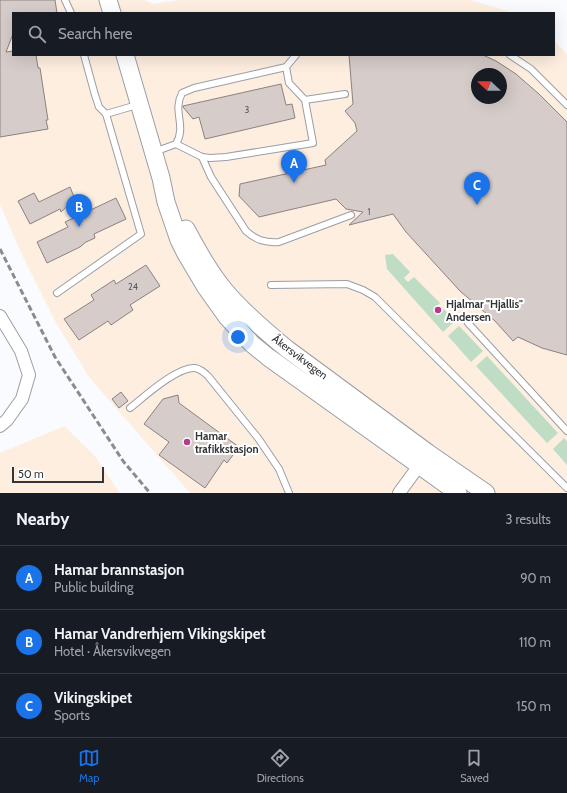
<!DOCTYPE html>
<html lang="en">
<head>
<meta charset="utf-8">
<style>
	:root { --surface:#171b24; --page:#242831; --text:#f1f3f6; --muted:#9ea1a6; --line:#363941; --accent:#1a73e8 }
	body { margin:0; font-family:Cabin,sans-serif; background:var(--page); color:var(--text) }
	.compass { position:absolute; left:471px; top:68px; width:36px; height:36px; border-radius:50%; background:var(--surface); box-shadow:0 4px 16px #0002; rotate:292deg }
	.scale { position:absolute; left:12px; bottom:10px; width:92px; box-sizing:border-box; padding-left:4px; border:2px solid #333538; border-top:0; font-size:11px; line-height:14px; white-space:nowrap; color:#333538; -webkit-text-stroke:3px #fff; paint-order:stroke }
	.you { position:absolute; left:238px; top:337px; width:14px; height:14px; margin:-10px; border:3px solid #fff; border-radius:50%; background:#1a73e8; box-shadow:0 0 0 6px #1a73e833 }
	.badge { display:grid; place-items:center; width:26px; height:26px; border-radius:50%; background:var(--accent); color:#fff; font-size:13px; font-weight:700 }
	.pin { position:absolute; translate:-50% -33px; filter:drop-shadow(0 1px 2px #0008) }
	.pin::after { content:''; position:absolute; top:21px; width:14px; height:12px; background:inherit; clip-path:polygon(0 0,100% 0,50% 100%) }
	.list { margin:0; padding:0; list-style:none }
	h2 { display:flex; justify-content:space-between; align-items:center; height:52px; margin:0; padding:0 16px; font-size:17px }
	h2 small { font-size:13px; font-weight:400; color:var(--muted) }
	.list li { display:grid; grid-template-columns:26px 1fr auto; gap:12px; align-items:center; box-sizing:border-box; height:64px; padding:0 16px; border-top:1px solid var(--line) }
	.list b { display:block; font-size:15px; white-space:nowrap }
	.list p { margin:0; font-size:13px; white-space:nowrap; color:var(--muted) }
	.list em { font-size:13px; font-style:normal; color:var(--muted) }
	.icon { flex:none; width:22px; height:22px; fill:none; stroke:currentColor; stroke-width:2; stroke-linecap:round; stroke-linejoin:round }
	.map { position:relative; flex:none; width:567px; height:493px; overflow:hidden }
	.search { position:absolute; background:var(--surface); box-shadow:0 4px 16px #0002; left:12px; right:12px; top:12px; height:44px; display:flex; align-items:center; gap:10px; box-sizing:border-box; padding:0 14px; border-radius:0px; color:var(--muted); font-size:15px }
	.sheet { height:244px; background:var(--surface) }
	nav { display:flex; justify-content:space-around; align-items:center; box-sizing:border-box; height:56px; border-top:1px solid var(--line); background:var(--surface); font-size:11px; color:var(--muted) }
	nav a { display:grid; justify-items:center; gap:2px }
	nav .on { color:var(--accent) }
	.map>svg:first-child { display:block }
	.commercial { fill:#fdeee0; fill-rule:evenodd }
	.green { fill:#beddc4 }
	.building { fill:#d6ccca; stroke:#8b8280; fill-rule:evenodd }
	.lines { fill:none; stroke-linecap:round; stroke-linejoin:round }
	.lane-casing { stroke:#9a9ea5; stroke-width:8 }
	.street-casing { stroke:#9a9ea5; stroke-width:14 }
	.secondary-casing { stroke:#9a9ea5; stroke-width:19 }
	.lane { stroke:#fff; stroke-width:6 }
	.street { stroke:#fff; stroke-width:12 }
	.secondary { stroke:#fff; stroke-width:17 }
	.rail { stroke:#8a8c8f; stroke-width:3; stroke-dasharray:6 3; stroke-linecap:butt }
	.poi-dot { fill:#b53b8d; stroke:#fff; stroke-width:1.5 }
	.labels { text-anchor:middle; stroke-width:4; stroke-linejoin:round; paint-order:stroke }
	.number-label { font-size:9px; fill:#5c5b5c }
	.poi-label { font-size:11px; font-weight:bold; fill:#333538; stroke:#fff; text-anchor:start }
	.street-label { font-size:11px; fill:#333538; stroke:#fff }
</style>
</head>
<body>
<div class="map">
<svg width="567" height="493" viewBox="0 0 567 493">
	<rect width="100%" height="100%" fill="#f9fbfe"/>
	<!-- commercial -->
	<path class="commercial" d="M 0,0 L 144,0 L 153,4 L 179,0 L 471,0 L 513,13 L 13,13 L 13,55 L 554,55 L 554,41 L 567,54 L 567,493 L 190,493 L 89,377 L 55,321 L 21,253 L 0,204 ZM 477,74 L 501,74 L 501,98 L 477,98 Z
		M 64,426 L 94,455 L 120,493 L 0,493 L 0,453 Z"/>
	<!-- green -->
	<path class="green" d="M 393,254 L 410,272 L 404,278 L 408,282 L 414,277 L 440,303 L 433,310 L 437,315 L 444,309 L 455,321 L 443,332 L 387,269 L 385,255 Z
		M 459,326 L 483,351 L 471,362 L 448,336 Z
		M 487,356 L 558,433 L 547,443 L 476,366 Z
		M 564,438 L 567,441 L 567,465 L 553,449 Z"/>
	<!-- building -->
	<path class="building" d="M 0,0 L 55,0 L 57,13 L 13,13 L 13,34 L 6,52 L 13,51 L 13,55 L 36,55 L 38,68 L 40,68 L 48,120 L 46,120 L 48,129 L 0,137 Z
		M 349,55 L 483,55 L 496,61 L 516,74 L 539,94 L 567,122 L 567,355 L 542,348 L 518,337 L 513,341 L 495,321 L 460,291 L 406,232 L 393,214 L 349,225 L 363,212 L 346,209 L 336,199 L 259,217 L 239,196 L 240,184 L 326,165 L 325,160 L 357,131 L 355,123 L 345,111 L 353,104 ZM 477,74 L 501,74 L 501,98 L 477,98 Z
		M 281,84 L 286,105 L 292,104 L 295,118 L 205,139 L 199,117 L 193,119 L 183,107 L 183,106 Z
		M 70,187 L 75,199 L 61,212 L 60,209 L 30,224 L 18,201 L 34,193 L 39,202 Z
		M 116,198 L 126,219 L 94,234 L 95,238 L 86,242 L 80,247 L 47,263 L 37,242 L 68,227 L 65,222 Z
		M 146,265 L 160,286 L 130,305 L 133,310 L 111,325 L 108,321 L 79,340 L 64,319 L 94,300 L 91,295 L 114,280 L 116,284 Z
		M 121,392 L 128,401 L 119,408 L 112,399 Z
		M 178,395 L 179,403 L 239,447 L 227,463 L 224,460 L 205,488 L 159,455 L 169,442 L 144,424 L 163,399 Z"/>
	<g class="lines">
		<!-- lane casing -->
		<g class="lane-casing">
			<path id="lane" d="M 65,0 L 71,13
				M 84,55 L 95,95 L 99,107 L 106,114 L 137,105
				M 510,55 L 531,69 L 567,105
				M 305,100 L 345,94
				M 176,144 L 202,157 L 210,158 L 226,157 L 313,143 L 305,100 L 289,83 L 286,67
				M 154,152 L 176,144 C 187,125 172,112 182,93 L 194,88 L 286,67 L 296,55
				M 202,157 L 211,177 L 246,231 C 256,240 265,243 279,242 L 351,215
				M 271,285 L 347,284 L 363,290 L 375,297 L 567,488
				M 57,293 L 141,234 L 106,114
				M 468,323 L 567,431
				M 130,408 C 144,397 178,366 195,368 C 200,369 204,372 208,376 L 258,438 L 279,469 L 289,493"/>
		</g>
		<!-- street casing -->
		<g class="street-casing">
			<path id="street" d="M 0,316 L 21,351 L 29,375 L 22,399 L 7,420 L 0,426
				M 399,493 L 423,460"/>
		</g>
		<!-- secondary casing -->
		<g class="secondary-casing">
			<path id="secondary" d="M 108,0 L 112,13
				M 125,55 L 161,178 L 166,202 L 179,240 L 186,254 L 205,286 L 227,317 L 252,344 L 268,357 L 458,493
				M 186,229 C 198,251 210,273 226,292 C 244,313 265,331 287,349 L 428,453 L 486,493"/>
		</g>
		<!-- lane -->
		<use href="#lane" class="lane"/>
		<!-- street -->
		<use href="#street" class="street"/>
		<!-- secondary -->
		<use href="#secondary" class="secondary"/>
		<!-- rail -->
		<path class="rail" d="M 0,249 L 55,357 L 123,461 L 150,493"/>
	</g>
	<!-- markers -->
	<g class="poi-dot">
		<circle cx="438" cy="310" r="4"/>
		<circle cx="187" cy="442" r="4"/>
	</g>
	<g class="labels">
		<!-- number labels -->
		<g class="number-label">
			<text x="247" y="113">3</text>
			<text x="369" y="215">1</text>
			<text x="133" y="290">24</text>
		</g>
		<!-- poi labels -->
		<g class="poi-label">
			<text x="446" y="308">Hjalmar "Hjallis"<tspan x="446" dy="13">Andersen</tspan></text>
			<text x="195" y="440">Hamar<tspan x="195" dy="13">trafikkstasjon</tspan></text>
		</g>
		<!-- street labels -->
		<g class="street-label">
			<text transform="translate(300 357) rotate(37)" y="4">Åkersvikvegen</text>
		</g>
	</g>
</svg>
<svg class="compass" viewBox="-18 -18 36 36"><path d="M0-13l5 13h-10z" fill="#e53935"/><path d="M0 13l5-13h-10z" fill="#9ea1a6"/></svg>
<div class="scale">50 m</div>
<div class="you"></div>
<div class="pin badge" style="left:294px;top:183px">A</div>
<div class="pin badge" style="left:79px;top:227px">B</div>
<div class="pin badge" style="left:477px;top:205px">C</div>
<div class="search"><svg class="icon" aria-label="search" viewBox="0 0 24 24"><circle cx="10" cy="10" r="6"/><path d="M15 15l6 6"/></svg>Search here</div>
</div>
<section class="sheet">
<h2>Nearby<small>3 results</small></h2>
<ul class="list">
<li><span class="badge">A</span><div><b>Hamar brannstasjon</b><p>Public building</p></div><em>90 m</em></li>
<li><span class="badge">B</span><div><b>Hamar Vandrerhjem Vikingskipet</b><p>Hotel · Åkersvikvegen</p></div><em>110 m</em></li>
<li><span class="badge">C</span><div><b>Vikingskipet</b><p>Sports</p></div><em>150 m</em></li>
</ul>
</section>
<nav>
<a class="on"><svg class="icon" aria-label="map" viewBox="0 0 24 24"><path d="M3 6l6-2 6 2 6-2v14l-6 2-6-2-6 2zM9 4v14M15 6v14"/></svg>Map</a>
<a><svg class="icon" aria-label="directions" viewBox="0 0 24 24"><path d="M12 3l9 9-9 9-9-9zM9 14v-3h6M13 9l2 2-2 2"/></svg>Directions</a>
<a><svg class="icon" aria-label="saved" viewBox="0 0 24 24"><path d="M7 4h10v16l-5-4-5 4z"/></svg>Saved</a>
</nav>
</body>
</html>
